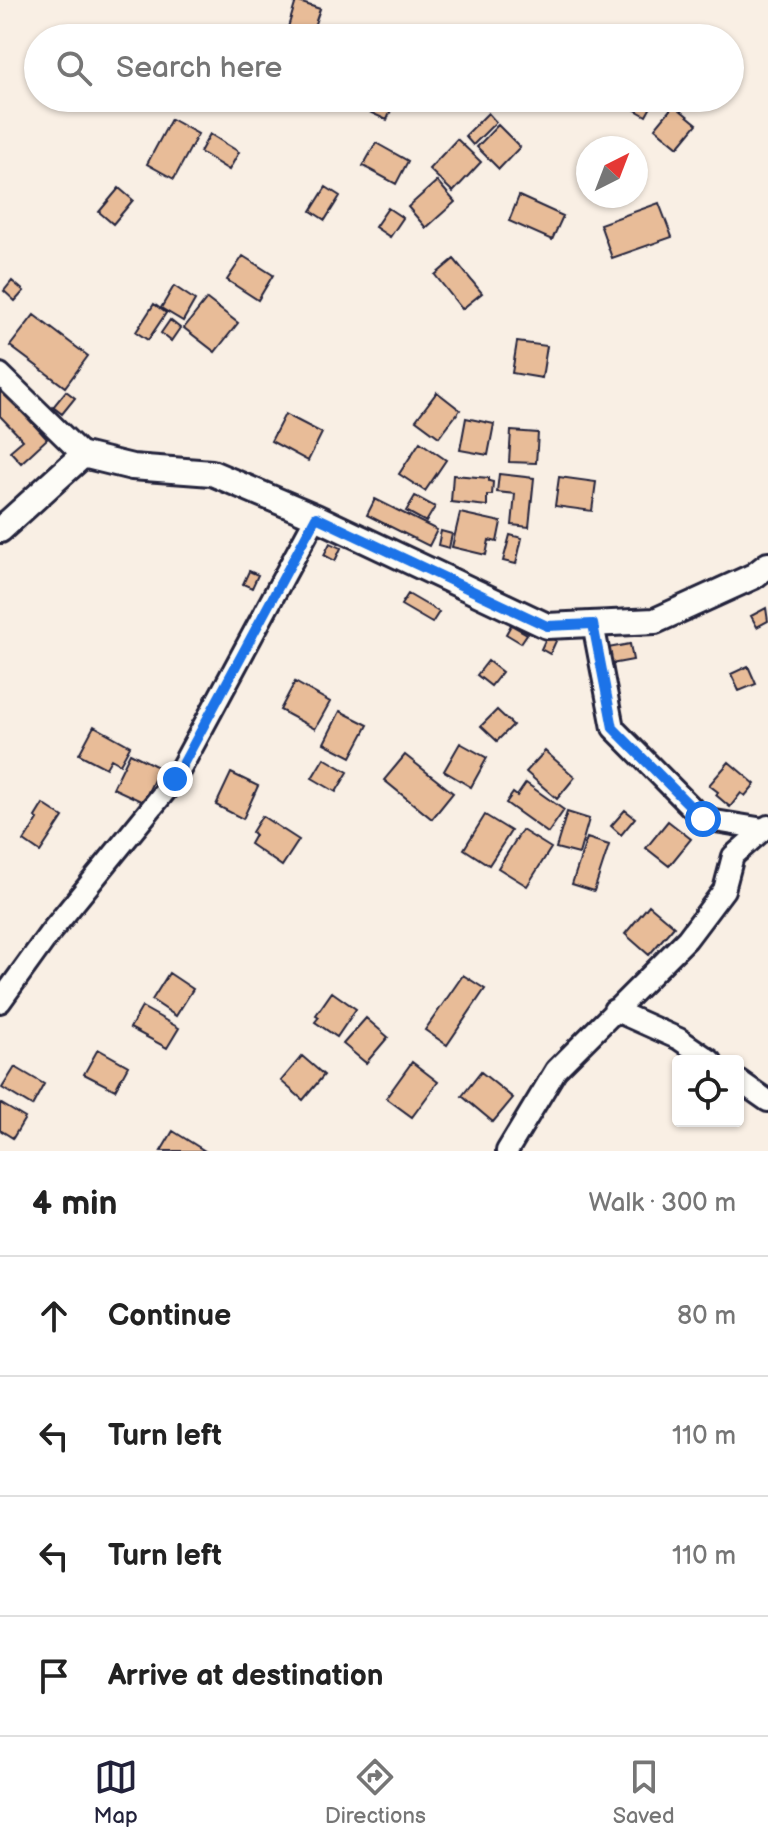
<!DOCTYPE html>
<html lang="en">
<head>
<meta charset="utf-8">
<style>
	:root { --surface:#fff; --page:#f6f6f6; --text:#222; --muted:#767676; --line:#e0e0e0; --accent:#22223b }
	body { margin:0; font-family:"Balsamiq Sans",sans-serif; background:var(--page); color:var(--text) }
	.controls { position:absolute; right:24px; bottom:24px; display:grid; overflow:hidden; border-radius:8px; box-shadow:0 2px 6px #0004 }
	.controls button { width:72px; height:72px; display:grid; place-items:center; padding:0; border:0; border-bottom:2px solid var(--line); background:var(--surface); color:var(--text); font:40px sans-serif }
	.compass { position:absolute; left:576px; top:136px; width:72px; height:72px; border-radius:50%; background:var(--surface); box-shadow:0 2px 6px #0004; rotate:42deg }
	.stop { position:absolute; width:24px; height:24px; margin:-18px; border:6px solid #1a73e8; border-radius:50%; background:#fff }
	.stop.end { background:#1a73e8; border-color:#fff; box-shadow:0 2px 8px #0008 }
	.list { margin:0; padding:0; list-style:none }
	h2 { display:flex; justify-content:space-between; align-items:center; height:104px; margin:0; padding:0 32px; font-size:34px }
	h2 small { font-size:26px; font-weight:400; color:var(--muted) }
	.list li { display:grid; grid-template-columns:52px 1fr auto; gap:24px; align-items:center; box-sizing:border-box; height:120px; padding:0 32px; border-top:2px solid var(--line) }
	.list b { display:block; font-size:30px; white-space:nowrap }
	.list em { font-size:26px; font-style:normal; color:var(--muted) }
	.icon { flex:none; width:44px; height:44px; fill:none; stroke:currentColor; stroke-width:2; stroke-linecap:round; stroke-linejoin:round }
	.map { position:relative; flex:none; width:768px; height:1151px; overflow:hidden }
	.search { position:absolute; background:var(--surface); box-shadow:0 2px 6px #0004; left:24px; right:24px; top:24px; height:88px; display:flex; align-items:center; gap:20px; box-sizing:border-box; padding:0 28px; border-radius:44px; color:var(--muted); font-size:30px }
	.sheet { height:584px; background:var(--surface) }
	nav { display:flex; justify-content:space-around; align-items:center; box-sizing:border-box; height:112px; border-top:2px solid var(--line); background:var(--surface); font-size:22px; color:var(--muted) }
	nav a { display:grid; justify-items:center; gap:4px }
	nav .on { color:var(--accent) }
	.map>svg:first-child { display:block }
	.building { fill:#e8bc98; stroke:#22223b; stroke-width:2 }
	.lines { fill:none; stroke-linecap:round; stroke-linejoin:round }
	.minor-casing { stroke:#22223b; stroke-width:26 }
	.tertiary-casing { stroke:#22223b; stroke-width:30 }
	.minor { stroke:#fdfcf7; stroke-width:20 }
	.tertiary { stroke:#fdfcf7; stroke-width:24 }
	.route { stroke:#1a73e8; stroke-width:10 }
</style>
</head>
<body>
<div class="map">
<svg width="768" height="1151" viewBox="0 0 768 1151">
	<rect width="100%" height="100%" fill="#f9efe4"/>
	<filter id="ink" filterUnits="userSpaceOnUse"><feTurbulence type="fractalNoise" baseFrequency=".0125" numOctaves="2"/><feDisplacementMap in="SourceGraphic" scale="16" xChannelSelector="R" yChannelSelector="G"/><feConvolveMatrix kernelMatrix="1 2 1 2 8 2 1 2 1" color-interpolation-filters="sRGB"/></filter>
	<g filter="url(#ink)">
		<!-- building -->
		<path class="building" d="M 296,1 L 320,9 L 310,38 L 286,34 Z
			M 373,98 L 396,98 L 387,120 L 367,111 Z
			M 626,98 L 656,98 L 646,116 L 623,103 Z
			M 674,105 L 697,124 L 678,147 L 655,128 Z
			M 488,113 L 496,122 L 473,145 L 465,136 Z
			M 171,119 L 198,134 L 174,179 L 147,164 Z
			M 498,125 L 520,147 L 499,169 L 477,147 Z
			M 210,134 L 239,152 L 229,170 L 200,152 Z
			M 457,139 L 481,162 L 453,192 L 429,169 Z
			M 376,143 L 408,161 L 396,184 L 363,166 Z
			M 437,181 L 455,202 L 426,228 L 408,207 Z
			M 326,187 L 340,196 L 325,220 L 311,211 Z
			M 119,188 L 133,200 L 113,224 L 99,212 Z
			M 519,196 L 563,216 L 552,240 L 509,221 Z
			M 659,203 L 672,237 L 612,258 L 600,224 Z
			M 388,208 L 403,218 L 390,237 L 375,227 Z
			M 243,256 L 273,275 L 258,300 L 227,280 Z
			M 454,259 L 482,293 L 462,309 L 435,275 Z
			M 12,281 L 24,291 L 15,301 L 4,291 Z
			M 174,286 L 195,300 L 183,321 L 161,308 Z
			M 207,299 L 238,323 L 215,352 L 184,328 Z
			M 154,304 L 166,313 L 148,340 L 136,332 Z
			M 34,315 L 88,356 L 65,387 L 10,346 Z
			M 170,320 L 180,328 L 171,341 L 161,333 Z
			M 517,342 L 547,346 L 542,378 L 512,373 Z
			M 0,388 L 47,439 L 21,463 L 10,451 L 23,440 L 0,416 Z
			M 66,391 L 75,398 L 62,414 L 53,407 Z
			M 437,392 L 460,410 L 439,437 L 416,420 Z
			M 285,414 L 322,433 L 308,461 L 271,441 Z
			M 466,418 L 494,424 L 488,455 L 460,450 Z
			M 511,431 L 538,433 L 536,463 L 509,462 Z
			M 420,442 L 446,460 L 425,491 L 399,474 Z
			M 499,474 L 534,478 L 529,527 L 512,525 L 515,494 L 497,492 Z
			M 453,475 L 489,478 L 489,481 L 493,482 L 492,495 L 487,495 L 487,506 L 451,502 Z
			M 559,477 L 596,482 L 592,511 L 555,506 Z
			M 415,496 L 435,507 L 426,522 L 406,511 Z
			M 375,499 L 437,530 L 429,546 L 367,515 Z
			M 460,513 L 501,522 L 497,542 L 489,540 L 486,555 L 452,547 Z
			M 441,531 L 452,534 L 449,548 L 438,545 Z
			M 510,535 L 522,538 L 516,564 L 503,561 Z
			M 330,543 L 341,548 L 335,561 L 324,555 Z
			M 249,571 L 258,575 L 252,588 L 243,584 Z
			M 408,594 L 439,612 L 432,623 L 401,605 Z
			M 766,608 L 768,621 L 757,627 L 751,616 Z
			M 511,625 L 527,634 L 521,643 L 506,634 Z
			M 547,636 L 556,641 L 550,654 L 541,649 Z
			M 630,644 L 633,660 L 611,664 L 608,648 Z
			M 488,661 L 502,672 L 491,686 L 477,675 Z
			M 748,666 L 756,684 L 739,691 L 731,674 Z
			M 295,682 L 330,702 L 315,729 L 280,710 Z
			M 497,710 L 513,725 L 497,741 L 481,726 Z
			M 340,711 L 368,725 L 351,757 L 324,743 Z
			M 94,726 L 130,746 L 120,764 L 111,759 L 106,768 L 79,754 Z
			M 460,743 L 487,758 L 471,787 L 444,771 Z
			M 545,751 L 575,777 L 557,799 L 526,772 Z
			M 130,753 L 160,768 L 143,802 L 113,788 Z
			M 405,755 L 453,793 L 432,819 L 384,780 Z
			M 324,758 L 348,772 L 336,792 L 312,778 Z
			M 729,762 L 755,784 L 745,796 L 741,793 L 730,807 L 716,795 L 718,792 L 709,785 Z
			M 231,773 L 258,786 L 243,819 L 216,805 Z
			M 526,783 L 564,810 L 548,833 L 506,803 L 513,793 L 517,796 Z
			M 43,804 L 63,817 L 40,852 L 24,841 L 38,819 L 35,817 Z
			M 625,810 L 635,818 L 621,835 L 611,826 Z
			M 567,812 L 589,819 L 579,854 L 556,848 Z
			M 485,815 L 511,831 L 489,865 L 464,849 Z
			M 262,816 L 299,840 L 282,866 L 250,844 L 255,835 L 252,832 Z
			M 668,821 L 691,839 L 669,866 L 646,848 Z
			M 522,830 L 551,848 L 527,886 L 498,868 Z
			M 587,838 L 609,845 L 594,891 L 572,884 Z
			M 649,905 L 674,926 L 649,955 L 625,934 Z
			M 169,973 L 193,989 L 176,1016 L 152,1000 Z
			M 463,975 L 485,989 L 447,1045 L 425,1030 Z
			M 332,992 L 356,1009 L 337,1037 L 315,1022 L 319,1017 L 316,1015 Z
			M 142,1007 L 179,1028 L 167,1048 L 130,1028 Z
			M 366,1018 L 388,1037 L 366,1063 L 343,1044 Z
			M 98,1049 L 128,1066 L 115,1090 L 84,1074 Z
			M 302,1056 L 324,1075 L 303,1100 L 281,1081 Z
			M 412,1062 L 438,1082 L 412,1117 L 386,1098 Z
			M 15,1067 L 44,1084 L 32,1106 L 2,1088 Z
			M 481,1072 L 513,1098 L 493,1122 L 462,1096 Z
			M 0,1103 L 25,1118 L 13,1138 L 0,1130 Z
			M 173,1131 L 205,1151 L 161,1151 Z"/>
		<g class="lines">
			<!-- minor casing -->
			<g class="minor-casing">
				<path id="minor" d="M 0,374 L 83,455
					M 593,624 L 613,728 L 703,819 L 764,829 L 768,826
					M 0,1002 L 49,934 L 175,779 L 316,517
					M 614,1010 L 679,1039 L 711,1061
					M 738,1080 L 768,1101
					M 507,1151 L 556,1070 L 687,939 L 724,890 L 733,856 L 764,829"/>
			</g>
			<!-- tertiary casing -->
			<g class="tertiary-casing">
				<path id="tertiary" d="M 0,530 L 83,455 L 132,467 L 212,473 L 316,517 L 547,626 L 655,621 L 754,576 L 768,565"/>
			</g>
			<!-- minor -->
			<use href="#minor" class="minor"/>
			<!-- tertiary -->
			<use href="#tertiary" class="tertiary"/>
		</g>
	</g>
	<g class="lines" filter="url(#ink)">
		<!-- route -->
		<path class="route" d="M 175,779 L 316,517 L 547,626 L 593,624 L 613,728 L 703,819"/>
	</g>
</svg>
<div class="controls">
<button><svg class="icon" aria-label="locate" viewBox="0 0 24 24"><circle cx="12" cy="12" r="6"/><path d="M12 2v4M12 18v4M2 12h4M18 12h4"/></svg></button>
</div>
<svg class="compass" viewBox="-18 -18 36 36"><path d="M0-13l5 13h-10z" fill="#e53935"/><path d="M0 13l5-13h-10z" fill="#767676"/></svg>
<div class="stop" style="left:703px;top:819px"></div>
<div class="stop end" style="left:175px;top:779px"></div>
<div class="search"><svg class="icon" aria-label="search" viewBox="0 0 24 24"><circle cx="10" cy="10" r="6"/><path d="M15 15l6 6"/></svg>Search here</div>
</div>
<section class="sheet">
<h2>4 min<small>Walk · 300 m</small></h2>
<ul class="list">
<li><svg class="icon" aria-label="ahead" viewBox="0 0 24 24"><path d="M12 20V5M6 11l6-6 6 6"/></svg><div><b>Continue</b></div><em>80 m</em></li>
<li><svg class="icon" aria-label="left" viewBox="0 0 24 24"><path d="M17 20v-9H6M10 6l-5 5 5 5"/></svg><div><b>Turn left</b></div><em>110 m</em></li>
<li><svg class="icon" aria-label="left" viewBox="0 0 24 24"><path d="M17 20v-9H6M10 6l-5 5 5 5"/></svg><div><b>Turn left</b></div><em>110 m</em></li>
<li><svg class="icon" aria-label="arrive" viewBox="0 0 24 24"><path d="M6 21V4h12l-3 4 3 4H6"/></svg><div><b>Arrive at destination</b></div></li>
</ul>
</section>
<nav>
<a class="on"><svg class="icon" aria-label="map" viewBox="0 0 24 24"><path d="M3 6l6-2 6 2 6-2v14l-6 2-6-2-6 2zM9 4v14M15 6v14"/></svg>Map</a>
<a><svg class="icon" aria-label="directions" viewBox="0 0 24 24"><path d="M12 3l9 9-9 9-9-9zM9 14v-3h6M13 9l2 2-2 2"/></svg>Directions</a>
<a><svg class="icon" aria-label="saved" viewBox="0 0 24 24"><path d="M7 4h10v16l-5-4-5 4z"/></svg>Saved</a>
</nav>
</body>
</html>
